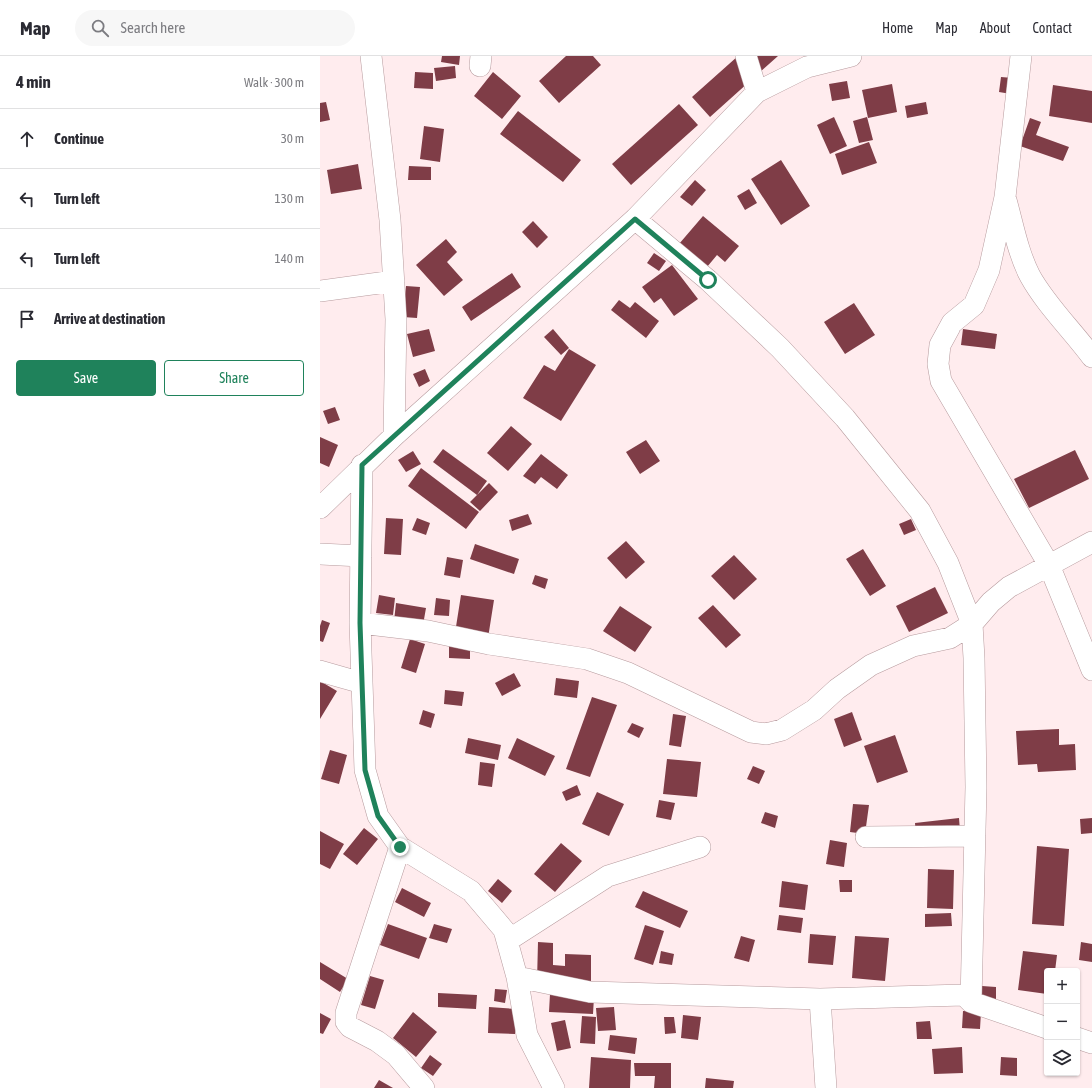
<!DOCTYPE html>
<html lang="en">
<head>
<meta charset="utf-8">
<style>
	:root { --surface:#fff; --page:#f7f7f7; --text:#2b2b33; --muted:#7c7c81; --line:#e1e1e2; --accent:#1f825b }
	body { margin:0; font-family:"Asap Condensed",sans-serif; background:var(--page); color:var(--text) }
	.controls { position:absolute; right:12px; bottom:12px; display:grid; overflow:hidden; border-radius:4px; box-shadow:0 1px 3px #0004 }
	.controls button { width:36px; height:36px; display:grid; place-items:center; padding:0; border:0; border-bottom:1px solid var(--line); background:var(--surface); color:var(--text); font:20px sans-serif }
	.stop { position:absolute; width:12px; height:12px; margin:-9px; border:3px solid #1f825b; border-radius:50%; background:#fff }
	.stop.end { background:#1f825b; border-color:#fff; box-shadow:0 1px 4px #0008 }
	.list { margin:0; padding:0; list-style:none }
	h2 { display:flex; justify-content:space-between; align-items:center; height:52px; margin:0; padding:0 16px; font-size:17px }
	h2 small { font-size:13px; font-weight:400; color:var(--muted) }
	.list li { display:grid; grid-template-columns:26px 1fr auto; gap:12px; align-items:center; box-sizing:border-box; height:60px; padding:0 16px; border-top:1px solid var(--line) }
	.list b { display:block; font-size:15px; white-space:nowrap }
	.list em { font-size:13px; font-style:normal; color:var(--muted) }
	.actions { display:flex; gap:8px; padding:12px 16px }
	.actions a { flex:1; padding:9px 0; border:1px solid var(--accent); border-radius:4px; text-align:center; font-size:14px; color:var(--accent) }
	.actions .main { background:var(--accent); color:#fff }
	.icon { flex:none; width:22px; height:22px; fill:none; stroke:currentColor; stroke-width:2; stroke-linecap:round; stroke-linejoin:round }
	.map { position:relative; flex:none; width:772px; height:1032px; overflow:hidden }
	header { display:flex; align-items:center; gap:24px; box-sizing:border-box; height:56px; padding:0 20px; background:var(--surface); border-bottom:1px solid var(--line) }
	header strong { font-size:19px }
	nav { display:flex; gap:22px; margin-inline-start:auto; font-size:14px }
	.search { width:280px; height:36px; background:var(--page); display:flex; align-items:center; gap:10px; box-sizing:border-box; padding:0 14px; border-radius:22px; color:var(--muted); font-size:15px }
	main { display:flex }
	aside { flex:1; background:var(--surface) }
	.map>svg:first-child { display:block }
	.building { fill:#7f3d47 }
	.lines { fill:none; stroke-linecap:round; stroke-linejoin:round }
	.minor-casing { stroke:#b79b9e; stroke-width:22 }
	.minor { stroke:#fff; stroke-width:21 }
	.route { stroke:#1f825b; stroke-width:5 }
</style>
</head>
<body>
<header>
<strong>Map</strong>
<div class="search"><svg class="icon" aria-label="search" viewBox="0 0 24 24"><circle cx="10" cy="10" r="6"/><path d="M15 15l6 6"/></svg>Search here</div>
<nav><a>Home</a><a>Map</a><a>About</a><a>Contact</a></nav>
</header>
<main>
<aside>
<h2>4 min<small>Walk · 300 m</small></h2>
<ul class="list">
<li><svg class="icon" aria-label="ahead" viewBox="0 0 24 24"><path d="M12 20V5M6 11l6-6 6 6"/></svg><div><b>Continue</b></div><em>30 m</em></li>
<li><svg class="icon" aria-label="left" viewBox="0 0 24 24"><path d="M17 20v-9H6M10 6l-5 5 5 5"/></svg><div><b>Turn left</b></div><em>130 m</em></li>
<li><svg class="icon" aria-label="left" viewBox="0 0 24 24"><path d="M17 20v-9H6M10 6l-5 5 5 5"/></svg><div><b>Turn left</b></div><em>140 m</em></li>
<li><svg class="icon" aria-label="arrive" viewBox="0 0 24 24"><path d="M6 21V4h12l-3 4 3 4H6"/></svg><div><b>Arrive at destination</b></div></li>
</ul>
<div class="actions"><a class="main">Save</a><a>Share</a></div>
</aside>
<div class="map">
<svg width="772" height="1032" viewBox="0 0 772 1032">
	<rect width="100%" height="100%" fill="#ffecee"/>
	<!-- building -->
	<path class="building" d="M 122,0 L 140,0 L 139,9 L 121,6 Z
		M 246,0 L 273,0 L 281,9 L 239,47 L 219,25 Z
		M 418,0 L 458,0 L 390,61 L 372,41 Z
		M 135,10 L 136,22 L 116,25 L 114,12 Z
		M 95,16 L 113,17 L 113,33 L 94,32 Z
		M 173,16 L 201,40 L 182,63 L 154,40 Z
		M 681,21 L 693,22 L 691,38 L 679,36 Z
		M 527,25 L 530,42 L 512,45 L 509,28 Z
		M 572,28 L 577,56 L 548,62 L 542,34 Z
		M 733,29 L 772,35 L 772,67 L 729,60 Z
		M 6,46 L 10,64 L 0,66 L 0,47 Z
		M 606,46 L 608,58 L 587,62 L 585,50 Z
		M 359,48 L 378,69 L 311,129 L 292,108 Z
		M 198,55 L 261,104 L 243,126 L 180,78 Z
		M 514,61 L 527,90 L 510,98 L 497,69 Z
		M 547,61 L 553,84 L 539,87 L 533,65 Z
		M 710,62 L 721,66 L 716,79 L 749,91 L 743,105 L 700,90 Z
		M 104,70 L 124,73 L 120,106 L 100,103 Z
		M 549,86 L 557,107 L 522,119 L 515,98 Z
		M 461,104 L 490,150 L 461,169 L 431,123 Z
		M 38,108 L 42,133 L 11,138 L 7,114 Z
		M 89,110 L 111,111 L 111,124 L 88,124 Z
		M 375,124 L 386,134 L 372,150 L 360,141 Z
		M 429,133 L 437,147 L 425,154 L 417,140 Z
		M 383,160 L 419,190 L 405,206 L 397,199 L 387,211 L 359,188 Z
		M 213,165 L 228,181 L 217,192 L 202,176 Z
		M 126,183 L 137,196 L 127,206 L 143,224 L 124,240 L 96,209 Z
		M 334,197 L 346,205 L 339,215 L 327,207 Z
		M 352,209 L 378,243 L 354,260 L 341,242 L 334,247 L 322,231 Z
		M 192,217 L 201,231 L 151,265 L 142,251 Z
		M 86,230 L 100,231 L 97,262 L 83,261 Z
		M 299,244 L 310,252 L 315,246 L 339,265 L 326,282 L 291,254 Z
		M 534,247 L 555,279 L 525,298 L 504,266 Z
		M 109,273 L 115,295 L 93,301 L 87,278 Z
		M 233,273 L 249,292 L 241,299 L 224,281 Z
		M 643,273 L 677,278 L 675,293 L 641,289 Z
		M 249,293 L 276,309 L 241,365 L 203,342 L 224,309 L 235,315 Z
		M 105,313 L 110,325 L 99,331 L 93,318 Z
		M 15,351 L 20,364 L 8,368 L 3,355 Z
		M 191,370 L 212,388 L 188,415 L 167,397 Z
		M 0,381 L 18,389 L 9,411 L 0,407 Z
		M 326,384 L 340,405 L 320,418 L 306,396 Z
		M 123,393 L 167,425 L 157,439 L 113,406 Z
		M 755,394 L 769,423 L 709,452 L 694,423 Z
		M 93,395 L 101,408 L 86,416 L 78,404 Z
		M 221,398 L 248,419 L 237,433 L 221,421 L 215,428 L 203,420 Z
		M 101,412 L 159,456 L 146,473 L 88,430 Z
		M 169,427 L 178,436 L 160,455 L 150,446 Z
		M 208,458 L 212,468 L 192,475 L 189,464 Z
		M 66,462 L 83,463 L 81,499 L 64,498 Z
		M 97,462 L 110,467 L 106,479 L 92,474 Z
		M 591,463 L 596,474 L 584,479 L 579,468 Z
		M 306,485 L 325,506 L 306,523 L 287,502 Z
		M 155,488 L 199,503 L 194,518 L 150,503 Z
		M 543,493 L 566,530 L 550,540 L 526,503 Z
		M 414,499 L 437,523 L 414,544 L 391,520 Z
		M 127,501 L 143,504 L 140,522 L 124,519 Z
		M 215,519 L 228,523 L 225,533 L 212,528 Z
		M 615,531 L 628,557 L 589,576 L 576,550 Z
		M 59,539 L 75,542 L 73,559 L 56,557 Z
		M 141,539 L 174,544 L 168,582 L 135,577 Z
		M 116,542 L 130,544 L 129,560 L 114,559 Z
		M 76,547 L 106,552 L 103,569 L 74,565 Z
		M 393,549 L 421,579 L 406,592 L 378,562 Z
		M 300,550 L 332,571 L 315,596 L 283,575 Z
		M 2,564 L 10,567 L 3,586 L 0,585 L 0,570 Z
		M 90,583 L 105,588 L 96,617 L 81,612 Z
		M 129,586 L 150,587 L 150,603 L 129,602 Z
		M 194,617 L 201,630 L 182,640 L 175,627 Z
		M 236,622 L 259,625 L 257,642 L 234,639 Z
		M 0,625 L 17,635 L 0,663 Z
		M 125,634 L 144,636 L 142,650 L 124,648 Z
		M 272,641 L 297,649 L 270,721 L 246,713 Z
		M 103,654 L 115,658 L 111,672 L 99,668 Z
		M 532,656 L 542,684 L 524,691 L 514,663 Z
		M 353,658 L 366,660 L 361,691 L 349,689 Z
		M 312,667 L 324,672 L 319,682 L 307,676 Z
		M 739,673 L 739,689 L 755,688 L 756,714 L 718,716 L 717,708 L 698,709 L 696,675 Z
		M 575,679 L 588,716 L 557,727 L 544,690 Z
		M 148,682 L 181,689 L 178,704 L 145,697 Z
		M 197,682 L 235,700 L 225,720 L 188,702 Z
		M 10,694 L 27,699 L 19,728 L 1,723 Z
		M 347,703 L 381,706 L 377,741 L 343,738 Z
		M 160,706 L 175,708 L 172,731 L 158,729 Z
		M 433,710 L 445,715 L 439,728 L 427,723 Z
		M 257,729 L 261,739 L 246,745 L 242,736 Z
		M 277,736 L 304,748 L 289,780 L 262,768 Z
		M 339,744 L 355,747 L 351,764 L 336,761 Z
		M 533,748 L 549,749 L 545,778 L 530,776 Z
		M 445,756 L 458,760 L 455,772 L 441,767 Z
		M 639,762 L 640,775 L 596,781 L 595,767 Z
		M 772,762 L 772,777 L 761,778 L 760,763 Z
		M 44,772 L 58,783 L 37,809 L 23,798 Z
		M 0,775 L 24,788 L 10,813 L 0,808 Z
		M 510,784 L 527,787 L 524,811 L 506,808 Z
		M 241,787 L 262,805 L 235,836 L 214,818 Z
		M 717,790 L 749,793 L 744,870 L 712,868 Z
		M 608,813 L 634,814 L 633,853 L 607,852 Z
		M 178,823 L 192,835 L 182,847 L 168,835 Z
		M 519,824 L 532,824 L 532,836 L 520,836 Z
		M 462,825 L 488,829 L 485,854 L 459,851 Z
		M 82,832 L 111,847 L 104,861 L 75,846 Z
		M 323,835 L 368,855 L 360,872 L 315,851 Z
		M 631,857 L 632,870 L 605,871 L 605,858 Z
		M 459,859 L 483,862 L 481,877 L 457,874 Z
		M 68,868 L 107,882 L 99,903 L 60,889 Z
		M 114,868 L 132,873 L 127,887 L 109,882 Z
		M 325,869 L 344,875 L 333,909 L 314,903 Z
		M 490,878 L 516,880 L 513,909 L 488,907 Z
		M 421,880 L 435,884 L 429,906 L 414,902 Z
		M 535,880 L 569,882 L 565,925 L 532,922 Z
		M 218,886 L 233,887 L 233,909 L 245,910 L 245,898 L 271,899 L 271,928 L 217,925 Z
		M 761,886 L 772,888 L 772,906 L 759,904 Z
		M 341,895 L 354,898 L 352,909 L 339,907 Z
		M 703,895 L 737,899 L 735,915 L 727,915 L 727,938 L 698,934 Z
		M 0,906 L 28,923 L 20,936 L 0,923 Z
		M 50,920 L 64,924 L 55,953 L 41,949 Z
		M 662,930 L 676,931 L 676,943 L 661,943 Z
		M 175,933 L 187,934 L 185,947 L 174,945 Z
		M 118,937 L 157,939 L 156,953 L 118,951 Z
		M 230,938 L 274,941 L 273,958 L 229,956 Z
		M 169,951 L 196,953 L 195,978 L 168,977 Z
		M 294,951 L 296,974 L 278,975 L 276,952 Z
		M 643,955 L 661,956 L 660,973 L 642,972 Z
		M 93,956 L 117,976 L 96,1001 L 73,982 Z
		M 0,957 L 11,963 L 3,978 L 0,977 Z
		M 363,959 L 381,961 L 378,984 L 361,982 Z
		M 262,960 L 276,961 L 275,988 L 260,987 Z
		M 344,961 L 354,961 L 356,977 L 345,978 Z
		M 245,964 L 251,992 L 237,995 L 231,967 Z
		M 610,965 L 612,983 L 597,983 L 596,966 Z
		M 290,979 L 317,982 L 315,998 L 288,994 Z
		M 642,991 L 643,1017 L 614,1018 L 612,993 Z
		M 110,999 L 122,1008 L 113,1020 L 101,1012 Z
		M 271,1001 L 311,1004 L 310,1032 L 269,1032 Z
		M 681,1001 L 697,1002 L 697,1020 L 680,1019 Z
		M 314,1007 L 351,1007 L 351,1032 L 334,1032 L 335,1020 L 315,1020 Z
		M 386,1022 L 414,1025 L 413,1032 L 385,1032 Z
		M 59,1024 L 73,1032 L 54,1032 Z"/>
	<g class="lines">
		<!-- minor casing -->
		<g class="minor-casing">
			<path id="minor" d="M 51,0 L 70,164 L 76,263 L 74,380
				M 426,0 L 437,36
				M 701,0 L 685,141 L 669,214 L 654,249 L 632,267 L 620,289 L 618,308 L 621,325 L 729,509 L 772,614
				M 160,10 L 161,0
				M 686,144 C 693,169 698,197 710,220 C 726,249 752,274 772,301
				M 315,163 L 388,224 L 460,292 L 525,362 L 600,455 L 628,507 L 652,568 L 654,602 L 656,731 L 651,946
				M 0,235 L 74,225
				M 42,409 L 40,567 L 45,714 L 58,760 L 80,791 L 151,835 L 184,874 L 197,921 L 207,979 L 234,1032
				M 0,452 L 74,380 L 315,163 L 437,36 L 487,11 L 531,0
				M 0,498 L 41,500
				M 40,567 L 108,575 L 169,588 L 267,603 L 308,617 L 431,676 L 446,678 L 462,674 L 494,654 L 517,633 L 551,609 L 593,590 L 630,582 L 652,568 L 671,546 L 689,531 L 772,486
				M 0,615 L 42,627
				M 546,781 L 655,780
				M 80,791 L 26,957 L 26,966 L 30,971 L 57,985 L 76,999 L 104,1032
				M 187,885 L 288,820 L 380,791
				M 197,921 L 270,936 L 500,943 L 644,939 L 651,946 L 727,972
				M 500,943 L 506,1032
				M 757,982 L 772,987"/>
		</g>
		<!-- minor -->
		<use href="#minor" class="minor"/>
	</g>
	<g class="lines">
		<!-- route -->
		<path class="route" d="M 80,791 L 58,760 L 45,714 L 40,567 L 42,409 L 315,163 L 388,224"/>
	</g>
</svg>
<div class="controls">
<button>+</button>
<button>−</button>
<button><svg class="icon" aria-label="layers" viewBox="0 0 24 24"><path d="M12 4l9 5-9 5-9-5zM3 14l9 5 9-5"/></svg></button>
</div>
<div class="stop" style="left:388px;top:224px"></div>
<div class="stop end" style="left:80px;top:791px"></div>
</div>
</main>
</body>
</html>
